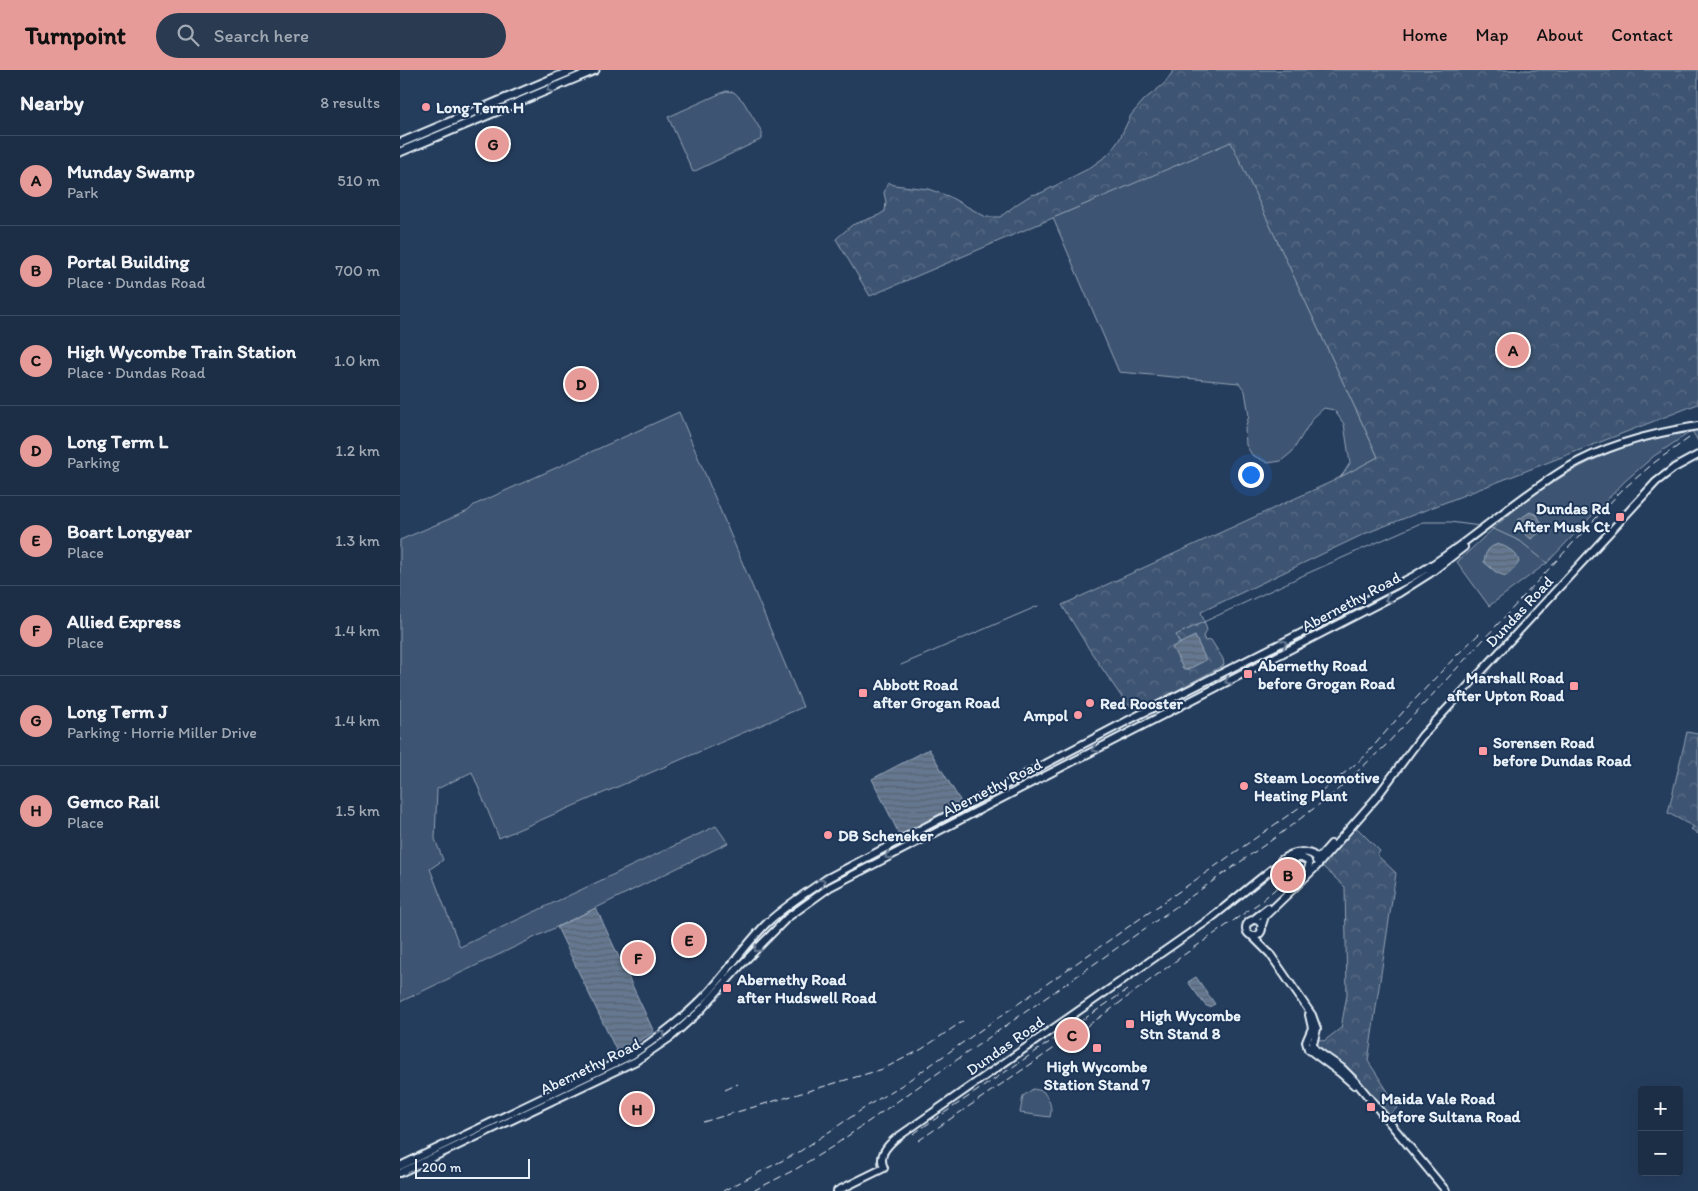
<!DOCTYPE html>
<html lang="en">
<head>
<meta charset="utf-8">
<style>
	:root { --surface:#1c2e46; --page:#293a51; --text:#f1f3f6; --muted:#a0a8b3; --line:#3a4a5f; --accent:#e69b98 }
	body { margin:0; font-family:Itim,sans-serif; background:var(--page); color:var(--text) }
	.controls { position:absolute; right:15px; bottom:15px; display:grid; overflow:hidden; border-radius:5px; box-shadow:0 5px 20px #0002 }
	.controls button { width:45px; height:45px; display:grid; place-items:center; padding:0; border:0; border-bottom:1px solid var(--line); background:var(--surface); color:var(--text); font:25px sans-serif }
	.scale { position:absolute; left:15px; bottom:12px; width:115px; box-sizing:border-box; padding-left:5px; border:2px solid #e8f1f8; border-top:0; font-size:14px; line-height:18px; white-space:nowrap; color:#e8f1f8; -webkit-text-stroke:4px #1d3557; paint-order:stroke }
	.you { position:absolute; left:850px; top:404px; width:18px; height:18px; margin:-12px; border:4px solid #fff; border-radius:50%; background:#1a73e8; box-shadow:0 0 0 8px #1a73e833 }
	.badge { display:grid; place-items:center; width:32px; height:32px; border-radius:50%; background:var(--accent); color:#111; font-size:16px; font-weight:700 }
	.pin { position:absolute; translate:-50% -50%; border:2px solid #fff; box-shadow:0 1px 5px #0006 }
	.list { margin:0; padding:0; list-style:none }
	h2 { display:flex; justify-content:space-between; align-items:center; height:65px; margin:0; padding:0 20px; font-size:21px }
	h2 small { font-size:16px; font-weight:400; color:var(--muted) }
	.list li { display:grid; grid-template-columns:32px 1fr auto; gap:15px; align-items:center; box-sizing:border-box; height:90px; padding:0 20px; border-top:1px solid var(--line) }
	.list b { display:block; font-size:19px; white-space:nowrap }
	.list p { margin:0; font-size:16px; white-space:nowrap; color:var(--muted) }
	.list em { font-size:16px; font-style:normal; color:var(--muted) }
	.icon { flex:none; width:28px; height:28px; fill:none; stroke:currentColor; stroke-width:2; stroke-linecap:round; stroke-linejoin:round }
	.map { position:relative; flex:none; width:1298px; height:1121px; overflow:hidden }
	header { display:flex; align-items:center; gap:30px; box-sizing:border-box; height:70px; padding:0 25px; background:var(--accent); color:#111 }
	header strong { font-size:24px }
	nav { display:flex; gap:28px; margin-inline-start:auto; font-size:18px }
	.search { width:350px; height:45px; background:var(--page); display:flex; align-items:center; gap:12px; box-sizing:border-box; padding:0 18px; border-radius:28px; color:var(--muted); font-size:19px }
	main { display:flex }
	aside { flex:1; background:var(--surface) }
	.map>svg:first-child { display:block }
	.grass { fill:#3e5472; stroke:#93a2b5 }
	.park { fill:url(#park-crowns); stroke:#93a2b5 }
	.water { fill:url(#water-rules); stroke:#99a8ba }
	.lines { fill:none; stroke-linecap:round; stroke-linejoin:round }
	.stream { stroke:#99a8ba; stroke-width:1 }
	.secondary-casing { stroke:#e8f1f8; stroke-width:10 }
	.primary-casing { stroke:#e8f1f8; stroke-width:11 }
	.secondary { stroke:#1d3557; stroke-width:6 }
	.primary { stroke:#1d3557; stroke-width:7 }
	.rail { stroke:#e8f1f8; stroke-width:1; stroke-dasharray:8 4; stroke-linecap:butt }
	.oneway { stroke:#64778f }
	.poi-dot { fill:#ff9aa2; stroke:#1d3557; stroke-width:2 }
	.labels { text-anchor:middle; stroke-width:4; stroke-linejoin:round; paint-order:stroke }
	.poi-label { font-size:16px; font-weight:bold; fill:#e8f1f8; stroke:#1d3557; text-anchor:start }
	.street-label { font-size:16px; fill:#e8f1f8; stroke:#1d3557 }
</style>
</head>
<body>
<header>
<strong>Turnpoint</strong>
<div class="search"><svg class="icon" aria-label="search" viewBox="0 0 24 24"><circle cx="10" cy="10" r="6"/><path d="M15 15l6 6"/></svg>Search here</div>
<nav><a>Home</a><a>Map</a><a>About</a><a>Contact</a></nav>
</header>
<main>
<aside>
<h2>Nearby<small>8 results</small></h2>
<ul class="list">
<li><span class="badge">A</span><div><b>Munday Swamp</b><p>Park</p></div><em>510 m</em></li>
<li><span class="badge">B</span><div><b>Portal Building</b><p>Place · Dundas Road</p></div><em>700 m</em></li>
<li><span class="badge">C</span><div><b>High Wycombe Train Station</b><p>Place · Dundas Road</p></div><em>1.0 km</em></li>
<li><span class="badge">D</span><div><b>Long Term L</b><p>Parking</p></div><em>1.2 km</em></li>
<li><span class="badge">E</span><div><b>Boart Longyear</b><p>Place</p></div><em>1.3 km</em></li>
<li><span class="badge">F</span><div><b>Allied Express</b><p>Place</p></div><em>1.4 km</em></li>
<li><span class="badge">G</span><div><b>Long Term J</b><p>Parking · Horrie Miller Drive</p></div><em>1.4 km</em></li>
<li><span class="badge">H</span><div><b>Gemco Rail</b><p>Place</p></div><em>1.5 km</em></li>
</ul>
</aside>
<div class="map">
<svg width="1298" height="1121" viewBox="0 0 1298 1121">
	<defs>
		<pattern id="park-crowns" width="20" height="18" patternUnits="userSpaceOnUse" patternTransform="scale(1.25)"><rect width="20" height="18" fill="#3e5472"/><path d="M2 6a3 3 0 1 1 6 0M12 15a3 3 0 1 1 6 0" fill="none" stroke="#5a6d87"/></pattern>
		<pattern id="water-rules" width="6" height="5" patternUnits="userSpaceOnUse" patternTransform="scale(1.25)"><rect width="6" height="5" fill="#657890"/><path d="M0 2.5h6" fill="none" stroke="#576270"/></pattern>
	</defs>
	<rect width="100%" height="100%" fill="#253d5d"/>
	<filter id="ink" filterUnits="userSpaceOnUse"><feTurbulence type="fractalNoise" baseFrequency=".02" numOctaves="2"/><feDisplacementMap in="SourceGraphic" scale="10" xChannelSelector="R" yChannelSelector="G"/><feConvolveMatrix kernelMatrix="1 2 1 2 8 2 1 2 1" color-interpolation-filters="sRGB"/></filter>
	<g filter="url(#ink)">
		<!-- grass -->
		<path class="grass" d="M 326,21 L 334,22 L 343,31 L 362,62 L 362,69 L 293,102 L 268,47 Z
			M 831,71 L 978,387 L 938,409 L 943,404 L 950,393 L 944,354 L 934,340 L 924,338 L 913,348 L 892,382 L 881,391 L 868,393 L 852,385 L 846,375 L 845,358 L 849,346 L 845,321 L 839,313 L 719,302 L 653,148 Z
			M 279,342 L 403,637 L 99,768 L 72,702 L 37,719 L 35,769 L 43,790 L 30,799 L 60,877 L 316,756 L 328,773 L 196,838 L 0,932 L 0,470 L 68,441 L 74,435 Z
			M 1298,360 L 1298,371 L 1292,361 L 1254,386 L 1225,411 L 1147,493 L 1089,536 L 1057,492 C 1077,474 1096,455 1116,439 C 1148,413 1184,392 1222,378 C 1244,370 1268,366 1292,361 Z
			M 633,1019 L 643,1021 C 649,1030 653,1036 650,1047 L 620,1043 L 623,1026 Z"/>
		<!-- park -->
		<path class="park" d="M 774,0 L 1298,0 L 1298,334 L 964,464 L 801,542 L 807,560 L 803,566 L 805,571 L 811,570 L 823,589 L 824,595 L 744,638 C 736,638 731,637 725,632 L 689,579 L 662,535 L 931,412 L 978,387 L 831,72 L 470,226 L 436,169 L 452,155 L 479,145 L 485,141 L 486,132 L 484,123 L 488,112 L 494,115 L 528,119 L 548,126 L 586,147 L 600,147 L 617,134 L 631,125 L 641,123 L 688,99 L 709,84 L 719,70 L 731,45 L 745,29 L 764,14 Z
			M 1287,662 L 1298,664 L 1298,764 L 1291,759 L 1294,757 L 1268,743 Z
			M 956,757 L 980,781 L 977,785 L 996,803 L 968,991 L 998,1037 L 988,1046 L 945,997 L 918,975 L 919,969 L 924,971 L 941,958 L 947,925 L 945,817 L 920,794 Z"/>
		<!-- water -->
		<path class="water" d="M 1130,442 L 1137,445 L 1143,456 L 1139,463 L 1131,469 L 1121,460 L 1117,454 L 1118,450 Z
			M 1099,474 C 1108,478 1117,482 1119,492 L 1113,500 L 1106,506 L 1097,503 L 1084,492 C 1085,482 1089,476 1099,474 Z
			M 795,566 L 806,590 L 787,600 L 784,600 L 772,577 Z
			M 529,679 L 561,732 L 500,766 L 472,709 Z
			M 196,838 L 254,962 L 218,984 L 157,857 Z
			M 796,907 L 815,934 L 809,937 L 805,935 L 788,912 Z"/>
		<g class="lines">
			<!-- stream -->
			<path class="stream" d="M 1089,457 L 1120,471 L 1147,493
				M 780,574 L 776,565 L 906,504 L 1023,452 L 1050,452 L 1080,456
				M 501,595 L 638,536"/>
			<!-- secondary casing -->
			<g class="secondary-casing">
				<path id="secondary" d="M 881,790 C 892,782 910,777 919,791
					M 916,791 L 931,774
					M846 858a8 8 0 1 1 16 0a8 8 0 1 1-16 0Z
					M 850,852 L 868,838
					M 861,858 L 865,846 L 916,797 L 976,728 L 1022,666 L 1256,412 L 1274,398 L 1298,385
					M 852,866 L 870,884 L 912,945 L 917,959 L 914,970
					M 909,945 L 912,958 L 906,972 L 908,979 L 939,1002 L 954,1015
					M 913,971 L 913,976 L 916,980 L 942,998 L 956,1012 L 1046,1121
					M 0,1096 L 232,985 C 259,967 284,948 306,925 C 327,902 344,877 365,855 C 383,837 405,824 426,809 L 729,650 L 1012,507 C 1066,476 1111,432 1165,399 C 1205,375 1252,363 1298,356
					M 0,1103 L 236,991 L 271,967 L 300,941 L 341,895 L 387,848 L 430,817 L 999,523 L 1029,504 L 1064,477
					M 437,1121 L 484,1098 C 478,1086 486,1077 495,1069 L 810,849 L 872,799 L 892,788 L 902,788 L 908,791 L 909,795 L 908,799"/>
			</g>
			<!-- primary casing -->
			<g class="primary-casing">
				<path id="primary" d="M 0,73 L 173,0
					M 0,82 L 195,0"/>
			</g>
			<!-- secondary -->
			<use href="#secondary" class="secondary"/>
			<!-- primary -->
			<use href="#primary" class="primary"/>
			<!-- rail -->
			<path class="rail" d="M 325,1020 L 338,1014
				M 303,1052 L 483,999 L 522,979 L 563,951
				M 513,1064 L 727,920
				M 518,1071 L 706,943 L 785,884 L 859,833 L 887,809
				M 323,1121 L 399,1082 L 472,1033 L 502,1015 L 920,723 L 964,687 L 1003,642 L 1058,584 L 1081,562
				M 353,1121 L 396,1099 L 432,1077 L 876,767 L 933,724 L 985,676 L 1221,421 L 1255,392 L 1292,366"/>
		</g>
		<!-- one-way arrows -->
		<defs><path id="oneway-chevron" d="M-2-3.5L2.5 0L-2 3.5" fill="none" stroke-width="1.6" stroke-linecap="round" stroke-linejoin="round" transform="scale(1.25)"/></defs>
		<g class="oneway">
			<use href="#oneway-chevron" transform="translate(150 19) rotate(157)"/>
			<use href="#oneway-chevron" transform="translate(988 529) rotate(152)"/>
			<use href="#oneway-chevron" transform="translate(884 573) rotate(-27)"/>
			<use href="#oneway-chevron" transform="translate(828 611) rotate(153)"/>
			<use href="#oneway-chevron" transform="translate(695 679) rotate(153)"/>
			<use href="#oneway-chevron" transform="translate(488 786) rotate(152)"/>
			<use href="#oneway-chevron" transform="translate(422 812) rotate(-33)"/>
			<use href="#oneway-chevron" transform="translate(357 879) rotate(135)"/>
			<use href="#oneway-chevron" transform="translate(262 964) rotate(-37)"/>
		</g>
	</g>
	<!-- markers -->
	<g class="poi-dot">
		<circle cx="26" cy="37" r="5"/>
		<rect x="1215" y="442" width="10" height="10" rx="2.5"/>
		<rect x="843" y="599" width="10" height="10" rx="2.5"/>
		<rect x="1169" y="611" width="10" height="10" rx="2.5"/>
		<rect x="458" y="618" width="10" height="10" rx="2.5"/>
		<circle cx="690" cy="633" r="5"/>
		<circle cx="678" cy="645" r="5"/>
		<rect x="1078" y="676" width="10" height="10" rx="2.5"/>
		<circle cx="844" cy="716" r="5"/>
		<circle cx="428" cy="765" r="5"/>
		<rect x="322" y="913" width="10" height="10" rx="2.5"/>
		<rect x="725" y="949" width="10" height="10" rx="2.5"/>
		<rect x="692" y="973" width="10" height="10" rx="2.5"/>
		<rect x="966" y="1032" width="10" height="10" rx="2.5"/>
	</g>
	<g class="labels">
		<!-- poi labels -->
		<g class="poi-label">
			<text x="36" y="43">Long Term H</text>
			<text x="1210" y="444" text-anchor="end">Dundas Rd<tspan x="1210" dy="18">After Musk Ct</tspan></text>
			<text x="858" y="601">Abernethy Road<tspan x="858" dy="18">before Grogan Road</tspan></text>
			<text x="1164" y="613" text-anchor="end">Marshall Road<tspan x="1164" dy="18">after Upton Road</tspan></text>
			<text x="473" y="620">Abbott Road<tspan x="473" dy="18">after Grogan Road</tspan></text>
			<text x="700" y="639">Red Rooster</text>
			<text x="668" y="651" text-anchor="end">Ampol</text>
			<text x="1093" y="678">Sorensen Road<tspan x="1093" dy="18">before Dundas Road</tspan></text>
			<text x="854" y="713">Steam Locomotive<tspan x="854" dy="18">Heating Plant</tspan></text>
			<text x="438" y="771">DB Scheneker</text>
			<text x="337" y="915">Abernethy Road<tspan x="337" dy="18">after Hudswell Road</tspan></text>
			<text x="740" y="951">High Wycombe<tspan x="740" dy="18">Stn Stand 8</tspan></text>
			<text x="697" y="1002" text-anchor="middle">High Wycombe<tspan x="697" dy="18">Station Stand 7</tspan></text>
			<text x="981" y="1034">Maida Vale Road<tspan x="981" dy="18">before Sultana Road</tspan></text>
		</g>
		<!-- street labels -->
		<g class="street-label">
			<text transform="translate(951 531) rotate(-28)" y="6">Abernethy Road</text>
			<text transform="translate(1119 541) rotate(-47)" y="6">Dundas Road</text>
			<text transform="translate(592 717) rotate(-27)" y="6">Abernethy Road</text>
			<text transform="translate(605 975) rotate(-35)" y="6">Dundas Road</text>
			<text transform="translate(190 996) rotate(-26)" y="6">Abernethy Road</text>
		</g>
	</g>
</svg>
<div class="controls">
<button>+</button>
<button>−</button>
</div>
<div class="scale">200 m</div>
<div class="you"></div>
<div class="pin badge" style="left:1113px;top:280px">A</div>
<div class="pin badge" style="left:888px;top:805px">B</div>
<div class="pin badge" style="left:672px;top:965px">C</div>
<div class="pin badge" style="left:181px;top:314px">D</div>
<div class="pin badge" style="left:289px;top:870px">E</div>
<div class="pin badge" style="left:238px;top:888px">F</div>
<div class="pin badge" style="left:93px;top:74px">G</div>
<div class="pin badge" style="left:237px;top:1039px">H</div>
</div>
</main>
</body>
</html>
